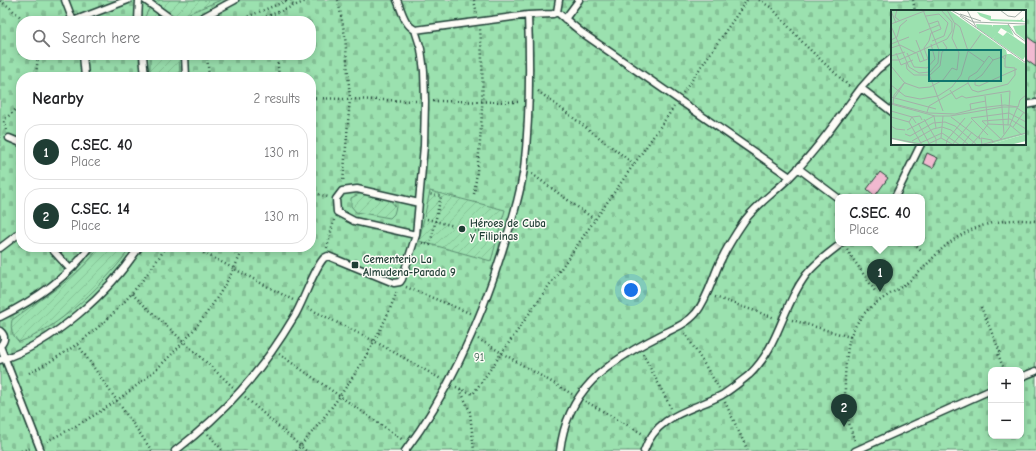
<!DOCTYPE html>
<html lang="en">
<head>
<meta charset="utf-8">
<style>
	:root { --surface:#fff; --page:#f6f6f6; --text:#202124; --muted:#757577; --line:#e0e0e0; --accent:#1f3d34 }
	body { margin:0; font-family:"Comic Neue",sans-serif; background:var(--page); color:var(--text) }
	.controls { position:absolute; right:12px; bottom:12px; display:grid; overflow:hidden; border-radius:8px; box-shadow:0 2px 10px #0003 }
	.controls button { width:36px; height:36px; display:grid; place-items:center; padding:0; border:0; border-bottom:1px solid var(--line); background:var(--surface); color:var(--text); font:20px sans-serif }
	.you { position:absolute; left:631px; top:290px; width:14px; height:14px; margin:-10px; border:3px solid #fff; border-radius:50%; background:#1a73e8; box-shadow:0 0 0 6px #1a73e833 }
	.badge { display:grid; place-items:center; width:26px; height:26px; border-radius:50%; background:var(--accent); color:#fff; font-size:13px; font-weight:700 }
	.pin { position:absolute; translate:-50% -33px; filter:drop-shadow(0 1px 2px #0008) }
	.pin::after { content:''; position:absolute; top:21px; width:14px; height:12px; background:inherit; clip-path:polygon(0 0,100% 0,50% 100%) }
	.popup { position:absolute; left:835px; top:194px; width:90px; height:52px; box-sizing:border-box; display:grid; place-content:center; border-radius:8px; background:var(--surface); filter:drop-shadow(0 1px 3px #0005); font-size:13px; white-space:nowrap; color:var(--muted) }
	.popup b { font-size:15px; color:var(--text) }
	.popup::after { content:''; position:absolute; left:50%; top:100%; margin-left:-8px; border:8px solid transparent; border-top-color:var(--surface) }
	.list { margin:0; padding:0; list-style:none }
	h2 { display:flex; justify-content:space-between; align-items:center; height:52px; margin:0; padding:0 16px; font-size:17px }
	h2 small { font-size:13px; font-weight:400; color:var(--muted) }
	.list li { display:grid; grid-template-columns:26px 1fr auto; gap:12px; align-items:center; box-sizing:border-box; height:56px; margin:0 8px 8px; padding:0 8px; border:1px solid var(--line); border-radius:16px }
	.list b { display:block; font-size:15px; white-space:nowrap }
	.list p { margin:0; font-size:13px; white-space:nowrap; color:var(--muted) }
	.list em { font-size:13px; font-style:normal; color:var(--muted) }
	.icon { flex:none; width:22px; height:22px; fill:none; stroke:currentColor; stroke-width:2; stroke-linecap:round; stroke-linejoin:round }
	.map { position:relative; flex:none; width:1036px; height:451px; overflow:hidden }
	.search { position:absolute; background:var(--surface); box-shadow:0 2px 10px #0003; left:16px; top:16px; width:300px; height:44px; display:flex; align-items:center; gap:10px; box-sizing:border-box; padding:0 14px; border-radius:16px; color:var(--muted); font-size:15px }
	.panel { position:absolute; background:var(--surface); box-shadow:0 2px 10px #0003; left:16px; top:72px; width:300px; height:180px; border-radius:16px }
	.map>svg:first-child { display:block }
	.cemetery { fill:url(#cemetery-stones); stroke:#5d8f72; fill-rule:evenodd }
	.garden { fill:url(#garden-furrows); stroke:#5d8f72 }
	.building { fill:#f1b9d0; stroke:#1f3d34 }
	.lines { fill:none; stroke-linecap:round; stroke-linejoin:round }
	.lane-casing { stroke:#1f3d34; stroke-width:9 }
	.path { stroke:#1f3d34; stroke-width:2.5; stroke-dasharray:1 3; stroke-linecap:butt }
	.lane { stroke:#fdfcf7; stroke-width:6 }
	.poi-dot { fill:#1f3d34; stroke:#fdfcf7; stroke-width:1.5 }
	.labels { text-anchor:middle; stroke-width:3; stroke-linejoin:round; paint-order:stroke }
	.poi-label { font-size:11px; font-weight:bold; fill:#1f3d34; stroke:#fdfcf7; text-anchor:start }
	.park-label { font-size:11px; fill:#385e4d; stroke:#fdfcf7 }
	.inset-road { fill:none; stroke:#a4b0a9; stroke-width:1 }
	.view { fill:#0f766e; fill-opacity:0.15; stroke:#0f766e; stroke-width:2 }
	.inset-edge { fill:none; stroke:#1f3d34; stroke-width:2 }
</style>
</head>
<body>
<div class="map">
<svg width="1036" height="451" viewBox="0 0 1036 451">
	<defs>
		<pattern id="cemetery-stones" width="16" height="16" patternUnits="userSpaceOnUse"><rect width="16" height="16" fill="#9be1af"/><path d="M2 7V4a2 2 0 0 1 4 0v3zM10 15v-3a2 2 0 0 1 4 0v3z" fill="#85c297"/></pattern>
		<pattern id="garden-furrows" width="10" height="10" patternUnits="userSpaceOnUse"><rect width="10" height="10" fill="#9be1af"/><path d="M-1 1l2-2M0 10L10 0M9 11l2-2" fill="none" stroke="#85c297"/></pattern>
	</defs>
	<rect width="100%" height="100%" fill="#fdfcf7"/>
	<filter id="ink" filterUnits="userSpaceOnUse"><feTurbulence type="fractalNoise" baseFrequency=".025" numOctaves="2"/><feDisplacementMap in="SourceGraphic" scale="8" xChannelSelector="R" yChannelSelector="G"/><feConvolveMatrix kernelMatrix="1 2 1 2 8 2 1 2 1" color-interpolation-filters="sRGB"/></filter>
	<g filter="url(#ink)">
		<!-- cemetery -->
		<path class="cemetery" d="M 0,0 L 1036,0 L 1036,451 L 0,451 ZM 892,11 L 1025,11 L 1025,144 L 892,144 ZM 21,21 L 311,21 L 311,55 L 21,55 ZM 21,77 L 311,77 L 311,247 L 21,247 ZM 838,197 L 922,197 L 922,243 L 838,243 ZM 991,370 L 1021,370 L 1021,436 L 991,436 Z"/>
		<!-- garden -->
		<path class="garden" d="M 153,0 L 221,0 L 182,16 L 178,21 L 143,21 Z
			M 150,55 L 179,55 L 180,77 L 150,77 Z
			M 430,191 L 505,210 L 491,261 L 419,241 Z
			M 361,193 L 389,199 L 396,207 L 394,214 L 390,218 L 356,212 L 351,206 L 351,198 Z
			M 99,247 L 131,247 C 109,280 57,330 19,342 C 12,335 10,329 12,320 C 40,299 81,276 99,247 Z"/>
		<!-- building -->
		<path class="building" d="M 1025,35 L 1036,43 L 1036,67 L 1025,59 Z
			M 927,153 L 938,158 L 933,168 L 923,163 Z
			M 880,172 L 888,178 L 875,196 L 867,189 Z"/>
		<g class="lines">
			<!-- lane casing -->
			<g class="lane-casing">
				<path id="lane" d="M 65,0 L 73,21
					M 145,0 L 174,21
					M 557,12 L 581,32 L 790,177
					M 565,19 L 579,0
					M 73,21 L 128,0
					M 138,21 L 139,0
					M 196,21 L 235,0
					M 415,30 L 528,15 L 553,14 L 557,12 L 559,0
					M 83,55 L 85,77
					M 143,55 L 145,77
					M 185,55 L 186,77
					M 861,88 L 877,70 L 892,58
					M 1025,105 L 1036,103
					M 9,138 L 21,143
					M 798,168 L 838,198
					M 895,197 L 921,144
					M 416,235 L 354,221 L 337,212 L 336,199 L 342,191 L 357,189 L 419,203
					M 50,247 L 70,269
					M 0,248 L 21,232
					M 0,317 C 33,301 68,277 90,247
					M 0,331 C 6,336 5,341 0,346
					M 0,346 L 41,451
					M 0,360 C 52,344 110,292 139,247
					M 1021,377 L 1036,371
					M 175,451 C 225,413 262,371 294,317 C 303,303 314,268 324,258 L 328,256 L 394,283 L 400,282 L 402,279 L 416,235 L 424,146 L 425,101 L 424,71 L 421,49 L 415,30 C 404,24 402,11 397,0
					M 405,451 C 451,390 483,315 505,242 C 513,218 520,194 524,169 C 530,117 530,66 528,15
					M 560,451 C 567,390 606,363 657,337 C 670,330 686,325 696,313 C 708,298 712,279 720,262 C 727,247 736,233 745,220 C 757,204 775,192 789,178 C 816,151 838,119 861,88 L 892,112
					M 644,451 C 657,414 691,411 722,395 C 732,389 740,382 749,375 C 779,347 782,307 806,275 C 816,262 829,253 842,243
					M 855,451 L 991,390"/>
			</g>
			<!-- path -->
			<path class="path" d="M 291,0 L 293,6
				M 338,0 L 345,36 L 350,99 L 343,182
				M 474,0 L 477,14
				M 759,0 L 772,8 L 805,45 L 851,88
				M 913,0 L 915,11
				M 0,1 L 8,6 L 25,21
				M 270,14 L 272,21
				M 237,21 L 286,1 L 285,0
				M 255,21 L 309,0
				M 207,55 L 209,77
				M 277,55 L 279,77
				M 36,77 L 38,55
				M 538,91 L 634,164
				M 683,93 L 747,0
				M 311,98 L 416,101
				M 433,101 L 520,102
				M 6,130 L 4,122 L 5,119 L 21,105
				M 532,174 L 594,219
				M 311,192 L 328,197
				M 474,194 C 482,138 485,85 480,29
				M 427,219 L 454,226
				M 475,231 L 498,237
				M 422,243 L 430,245 L 441,196 L 428,194
				M 914,243 L 922,251
				M 193,247 L 293,300
				M 327,248 L 334,220
				M 847,250 L 875,291
				M 406,287 L 472,314
				M 132,294 L 233,387
				M 715,297 L 775,318
				M 981,307 L 1000,352 L 998,354 L 1004,370
				M 308,308 L 374,341 L 441,379
				M 792,320 L 850,337 C 843,370 842,410 855,441
				M 685,333 L 719,388
				M 850,337 C 864,304 881,302 908,282 C 921,272 931,259 943,248 C 970,225 1002,217 1036,221
				M 478,339 L 572,394
				M 78,345 L 152,451
				M 279,354 L 403,440
				M 643,354 L 671,408
				M 29,373 C 90,342 128,305 166,247
				M 456,387 L 473,394 L 674,107
				M 460,389 L 470,412 L 474,451
				M 245,397 L 306,451
				M 585,401 L 643,434
				M 725,402 L 748,451
				M 208,434 L 223,451
				M 47,441 C 135,398 204,339 244,247
				M 21,451 L 31,448
				M 296,451 C 336,406 377,347 397,291"/>
			<!-- lane -->
			<use href="#lane" class="lane"/>
		</g>
	</g>
	<!-- markers -->
	<g class="poi-dot">
		<circle cx="462" cy="229" r="4"/>
		<rect x="351" y="261" width="8" height="8" rx="2"/>
	</g>
	<g class="labels">
		<!-- poi labels -->
		<g class="poi-label">
			<text x="470" y="227">Héroes de Cuba<tspan x="470" dy="13">y Filipinas</tspan></text>
			<text x="363" y="263">Cementerio La<tspan x="363" dy="13">Almudena-Parada 9</tspan></text>
		</g>
		<!-- park labels -->
		<g class="park-label">
			<text x="479" y="361">91</text>
		</g>
	</g>
	<!-- overview -->
	<g transform="translate(891 10)">
		<rect width="135" height="135" fill="#fdfcf7"/>
		<path d="M 135,124 L 135,131 L 119,135 L 97,135 Z" fill="#9be1af"/>
		<path d="M 0,0 L 58,0 L 115,40 L 116,44 L 120,44 L 135,54 L 135,124 L 97,135 L 28,135 L 0,129 ZM 106,22 L 112,26 L 116,22 L 135,35 L 135,45 L 132,50 L 102,29 Z" fill="#9be1af"/>
		<path d="M 135,15 L 135,31 L 125,23 L 122,16 Z" fill="#9be1af"/>
		<path d="M 86,2 L 100,6 L 100,9 L 129,10 L 133,7 L 131,10 L 135,12 L 100,11 L 89,6 ZM 85,14 L 101,15 L 101,17 L 102,15 L 118,15 L 123,26 L 110,18 L 102,29 L 86,18 Z" fill="#9be1af"/>
		<path class="inset-road" d="M 6,0 L 4,7 L 9,11M 60,0 L 82,12 L 135,14M 76,0 L 85,17M 109,0 L 117,6 L 124,7 L 132,0M 0,1 L 5,13M 69,4 L 90,11M 35,6 L 48,4 L 57,13 L 53,26 L 41,31M 69,6 L 135,53M 0,14 L 36,0M 117,14 L 124,24 L 135,32M 0,16 L 18,57 L 28,63 L 39,62 L 47,53 L 48,40 L 32,0M 28,23 L 48,15M 0,30 L 6,27 L 9,16 L 16,10M 25,30 L 33,50M 0,34 L 18,27M 0,38 L 9,35 L 25,43M 77,41 L 93,52M 78,41 L 90,24M 51,42 L 56,38 L 52,32M 5,43 L 10,55 L 22,50M 16,43 L 23,57 L 36,58 L 44,49 L 40,34M 26,43 L 29,52 L 37,49 L 33,38 L 38,31 L 40,23 L 50,19 L 47,11 L 38,14M 0,46 L 14,42M 111,47 L 115,45 L 114,49 L 111,47 L 102,50 L 91,65 L 84,70 L 84,75 L 88,76 L 126,59M 0,50 L 8,50 L 56,29 L 61,21 L 61,12 L 50,0M 102,50 L 98,46 L 86,62 L 78,67 L 77,73 L 81,80 L 87,82 L 117,74 L 124,65 L 124,58 L 114,57 L 114,49M 15,53 L 16,59 L 23,65 L 39,65 L 49,56 L 51,42M 0,56 L 13,72M 38,64 L 52,101M 14,73 L 28,78 L 39,77 L 52,70 L 61,58 L 66,60 L 68,43 L 61,28 L 64,14 L 56,0M 0,75 L 14,86 L 29,89 L 47,86 L 61,77 L 70,65 L 77,41 L 69,17 L 64,13M 59,80 L 65,89 L 71,86 L 75,88 L 119,81 L 117,115M 110,84 L 113,124M 94,86 L 97,114M 0,87 L 45,99M 0,93 L 38,103 L 64,104 L 88,98 L 114,95 L 127,97 L 112,97 L 59,106 L 44,106 L 0,94M 2,94 L 3,85 L 14,72 L 4,87M 127,97 L 129,90 L 135,85M 80,100 L 79,94 L 95,91M 0,101 L 21,107 L 25,113M 36,102 L 38,96 L 77,73M 0,107 L 18,112 L 31,135M 60,107 L 89,129 L 88,126 L 97,114 L 119,115 L 131,125M 33,109 L 45,129 L 45,135M 18,112 L 21,107 L 29,106 L 31,110M 27,113 L 39,135M 119,115 L 126,98 L 135,104M 0,116 L 5,119 L 14,120M 122,117 L 133,102M 16,120 L 43,106 L 45,118M 14,124 L 19,126 L 42,113 L 54,112 L 64,116 L 86,135M 97,125 L 80,108 L 118,103 L 135,112M 0,128 L 34,135M 50,128 L 52,106M 110,129 L 91,111 L 119,109 L 135,119M 110,129 L 120,115M 21,131 L 42,119 L 51,117 L 60,120 L 78,135M 27,134 L 51,123 L 69,135M 35,135 L 50,128 L 61,134M 55,135 L 56,130 L 74,108M 61,135 L 81,111M 71,135 L 81,122M 80,135 L 88,126M 89,135 L 135,123M 91,135 L 90,128 L 101,130 L 102,133"/>
		<path class="view" d="M 38,40 L 110,40 L 110,71 L 38,71 Z"/>
		<rect width="135" height="135" class="inset-edge"/>
	</g>
</svg>
<div class="controls">
<button>+</button>
<button>−</button>
</div>
<div class="you"></div>
<div class="pin badge" style="left:880px;top:292px">1</div>
<div class="popup"><b>C.SEC. 40</b>Place</div>
<div class="pin badge" style="left:844px;top:427px">2</div>
<div class="search"><svg class="icon" aria-label="search" viewBox="0 0 24 24"><circle cx="10" cy="10" r="6"/><path d="M15 15l6 6"/></svg>Search here</div>
<section class="panel">
<h2>Nearby<small>2 results</small></h2>
<ul class="list">
<li><span class="badge">1</span><div><b>C.SEC. 40</b><p>Place</p></div><em>130 m</em></li>
<li><span class="badge">2</span><div><b>C.SEC. 14</b><p>Place</p></div><em>130 m</em></li>
</ul>
</section>
</div>
</body>
</html>
